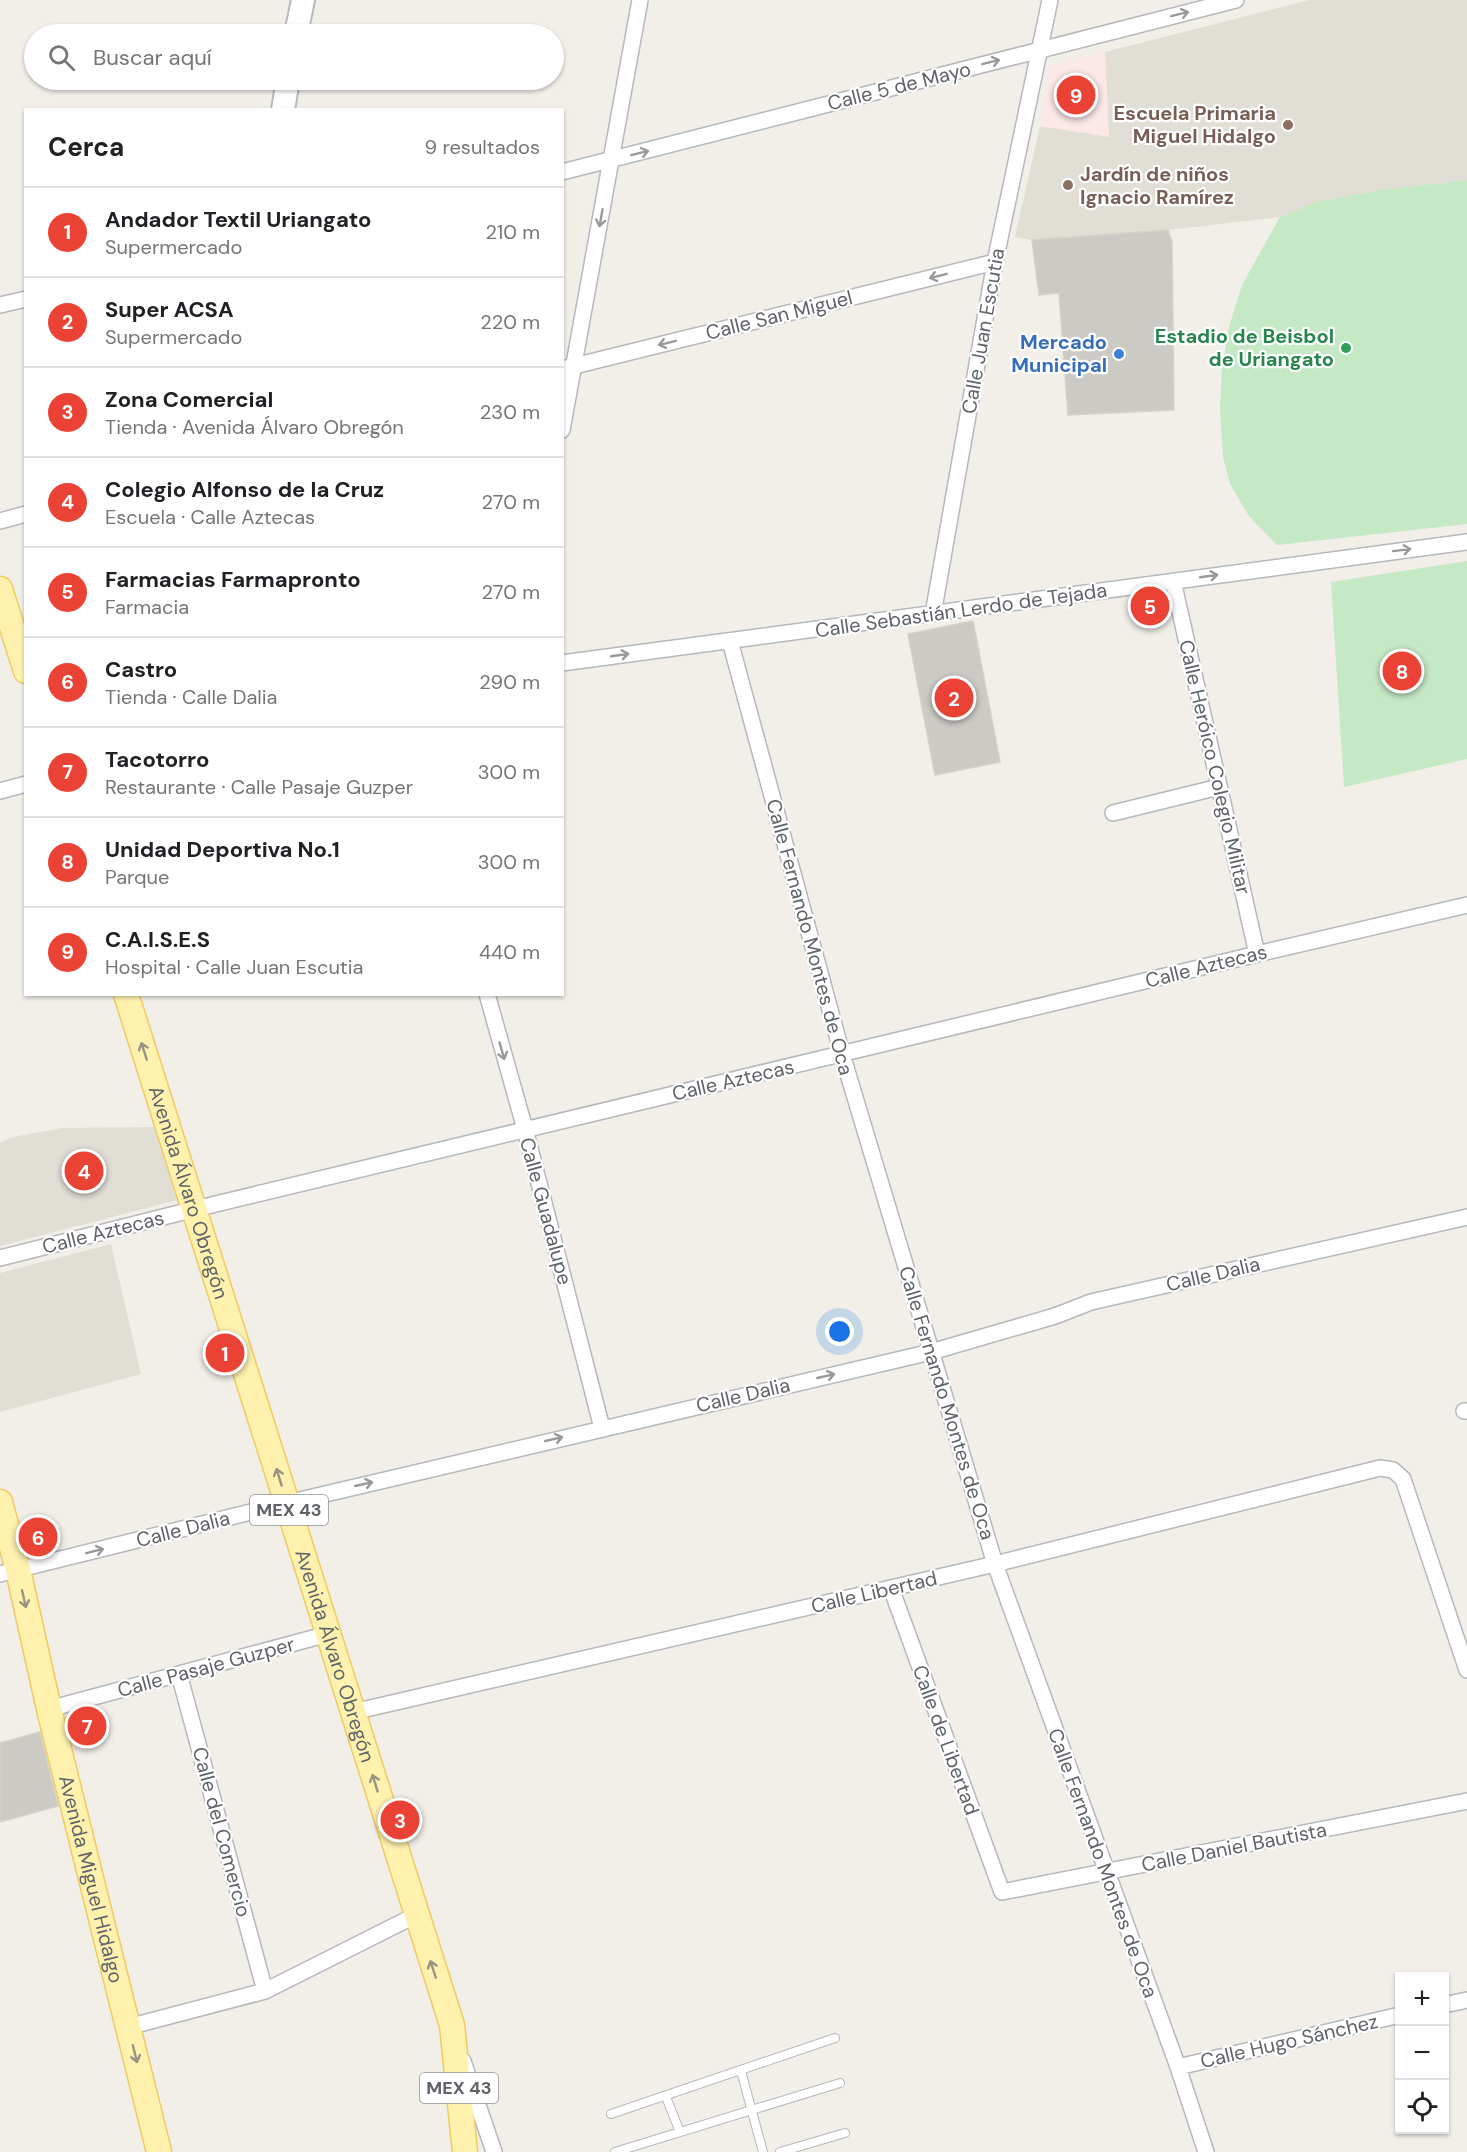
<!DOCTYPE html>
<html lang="es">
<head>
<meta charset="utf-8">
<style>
	:root { --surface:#fff; --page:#f6f6f6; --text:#202124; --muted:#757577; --line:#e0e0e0; --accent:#ea4335 }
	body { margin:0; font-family:"DM Sans",sans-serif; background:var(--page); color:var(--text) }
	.controls { position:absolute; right:18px; bottom:18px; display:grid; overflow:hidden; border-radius:0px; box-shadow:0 2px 4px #0004 }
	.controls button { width:54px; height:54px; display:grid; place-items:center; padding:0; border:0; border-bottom:2px solid var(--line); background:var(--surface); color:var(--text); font:30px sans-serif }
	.you { position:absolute; left:840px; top:1332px; width:21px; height:21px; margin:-15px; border:4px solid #fff; border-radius:50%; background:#1a73e8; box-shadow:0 0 0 9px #1a73e833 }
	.badge { display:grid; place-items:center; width:39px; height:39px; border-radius:50%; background:var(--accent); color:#fff; font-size:20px; font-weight:700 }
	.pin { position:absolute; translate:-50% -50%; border:3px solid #fff; box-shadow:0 2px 6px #0006 }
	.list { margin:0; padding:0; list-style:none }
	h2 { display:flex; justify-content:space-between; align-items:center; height:78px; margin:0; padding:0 24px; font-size:26px }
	h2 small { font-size:20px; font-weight:400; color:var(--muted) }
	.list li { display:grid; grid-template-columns:39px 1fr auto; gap:18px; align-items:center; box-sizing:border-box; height:90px; padding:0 24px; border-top:2px solid var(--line) }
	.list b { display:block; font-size:22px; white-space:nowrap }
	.list p { margin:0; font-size:20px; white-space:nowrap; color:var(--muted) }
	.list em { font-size:20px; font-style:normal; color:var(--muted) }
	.icon { flex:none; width:33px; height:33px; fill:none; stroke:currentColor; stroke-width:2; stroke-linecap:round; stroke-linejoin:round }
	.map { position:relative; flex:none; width:1467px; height:2152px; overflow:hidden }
	.search { position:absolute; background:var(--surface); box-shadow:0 2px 4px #0004; left:24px; top:24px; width:540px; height:66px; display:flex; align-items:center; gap:15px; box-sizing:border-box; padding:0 21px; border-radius:33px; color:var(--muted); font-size:22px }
	.panel { position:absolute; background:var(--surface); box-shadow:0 2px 4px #0004; left:24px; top:108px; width:540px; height:888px; border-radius:0px }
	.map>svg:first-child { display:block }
	.education { fill:#e1ded6 }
	.medical { fill:#fce8e6 }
	.green { fill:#c5e8c5 }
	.building { fill:#cccac5; stroke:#d6d1c6; stroke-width:1.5 }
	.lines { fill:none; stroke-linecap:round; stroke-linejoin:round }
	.lane-casing { stroke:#b5b8bc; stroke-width:10 }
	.street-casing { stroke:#b5b8bc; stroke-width:18 }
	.secondary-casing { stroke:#b6babf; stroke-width:26 }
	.primary-casing { stroke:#f2c960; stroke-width:27 }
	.lane { stroke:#fff; stroke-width:8 }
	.street { stroke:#fff; stroke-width:15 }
	.secondary { stroke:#fff; stroke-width:22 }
	.primary { stroke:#fff2af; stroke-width:24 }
	.oneway { stroke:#979a9d }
	.oneway2 { stroke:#979581 }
	.education-dot { fill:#8d6e63; stroke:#fff; stroke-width:2 }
	.leisure-dot { fill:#2e9e5b; stroke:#fff; stroke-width:2 }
	.shop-dot { fill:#3f7fe0; stroke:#fff; stroke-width:2 }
	.labels { text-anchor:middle; stroke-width:4.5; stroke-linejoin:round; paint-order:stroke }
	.shield { fill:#fff; stroke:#8f9295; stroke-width:1.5 }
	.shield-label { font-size:18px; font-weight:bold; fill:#5f6368 }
	.street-label { font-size:20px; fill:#5f6368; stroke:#fff }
	.education-label { font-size:20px; font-weight:bold; fill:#785e54; stroke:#fff; text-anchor:end }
	.leisure-label { font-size:20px; font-weight:bold; fill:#27864d; stroke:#fff; text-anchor:end }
	.shop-label { font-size:20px; font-weight:bold; fill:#366cbe; stroke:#fff; text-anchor:end }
</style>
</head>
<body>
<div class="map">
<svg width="1467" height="2152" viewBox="0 0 1467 2152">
	<rect width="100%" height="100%" fill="#f1efe8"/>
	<!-- education -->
	<path class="education" d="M 1309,0 L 1467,0 L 1467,180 L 1380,190 L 1316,202 L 1280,217 L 1168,230 L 1032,240 L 1015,237 L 1040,126 L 1109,136 L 1105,52 Z
		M 154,1127 L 178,1200 L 0,1246 L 0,1143 L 13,1137 L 62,1128 Z
		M 111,1244 L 141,1374 L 0,1412 L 0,1273 Z"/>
	<!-- medical -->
	<path class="medical" d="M 1105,52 L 1109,137 L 1040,126 L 1050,65 Z"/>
	<!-- green -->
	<path class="green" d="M 1467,180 L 1467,524 L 1277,545 L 1249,516 L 1230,484 L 1223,457 L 1220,406 L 1222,369 L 1229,327 L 1242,285 L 1280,217 L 1316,202 L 1380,190 Z
		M 1467,561 L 1467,759 L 1344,787 L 1331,582 Z"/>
	<!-- building -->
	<path class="building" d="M 1168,230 L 1172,242 L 1174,410 L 1068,415 L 1059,293 L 1039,295 L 1032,240 Z
		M 973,621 L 1000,762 L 935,775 L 908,634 Z
		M 40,1732 L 58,1806 L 0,1822 L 0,1743 Z"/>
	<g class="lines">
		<!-- lane casing -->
		<g class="lane-casing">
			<path id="lane" d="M 741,2071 L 763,2152
				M 666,2097 L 680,2132
				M 611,2114 L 835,2038
				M 615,2152 L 840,2083
				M 780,2152 L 845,2133"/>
		</g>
		<!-- street casing -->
		<g class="street-casing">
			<path id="street" d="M 562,172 L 1236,0
				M 0,305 L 26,299
				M 562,369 L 995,262
				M 562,430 L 640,0
				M 0,521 L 26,514
				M 1173,581 L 1257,954
				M 933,614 L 995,262 L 1050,0
				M 730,641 L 842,1054 L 995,1564 L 1178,2067 L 1206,2152
				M 562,663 L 1467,542
				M 0,791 L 26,784
				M 1113,813 L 1219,787
				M 487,994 L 525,1129 L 602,1428
				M 0,1258 L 195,1209 L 1257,954 L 1467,905
				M 1464,1411 L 1467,1411
				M 0,1574 L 287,1503 L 931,1352 L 1055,1316 L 1091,1302 L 1467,1217
				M 891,1588 L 1002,1892 L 1467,1801
				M 179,1674 L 265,1991
				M 49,1709 L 328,1634
				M 353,1712 L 995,1564 L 1380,1468 L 1393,1470 L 1403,1479 L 1467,1670
				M 1444,2005 L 1467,2000
				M 128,2027 L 265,1991 L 416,1915
				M 463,2061 L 494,2152
				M 1178,2067 L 1400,2015"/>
		</g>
		<!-- secondary casing -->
		<g class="secondary-casing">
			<path id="secondary" d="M 296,34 L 303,0
				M 283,110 L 288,80"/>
		</g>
		<!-- primary casing -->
		<g class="primary-casing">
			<g id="primary">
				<path d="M 0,589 L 26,671"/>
				<path id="s1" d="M 126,994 L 452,2025 L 465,2152"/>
				<path id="s2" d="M 0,1502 L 18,1570 L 49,1709 L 159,2152"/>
			</g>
		</g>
		<!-- lane -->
		<use href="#lane" class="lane"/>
		<!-- street -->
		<use href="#street" class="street"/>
		<!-- secondary -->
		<use href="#secondary" class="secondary"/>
		<!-- primary -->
		<use href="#primary" class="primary"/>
	</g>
	<!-- one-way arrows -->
	<defs><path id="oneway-shaft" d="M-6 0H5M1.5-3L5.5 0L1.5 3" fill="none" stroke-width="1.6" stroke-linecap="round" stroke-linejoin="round" transform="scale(1.5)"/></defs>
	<g class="oneway">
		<use href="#oneway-shaft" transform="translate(1180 14) rotate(-14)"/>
		<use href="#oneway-shaft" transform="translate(991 62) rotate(-14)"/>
		<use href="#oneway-shaft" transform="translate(640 153) rotate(-14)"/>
		<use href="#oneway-shaft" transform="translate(601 218) rotate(100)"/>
		<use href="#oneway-shaft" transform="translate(938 276) rotate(166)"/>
		<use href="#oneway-shaft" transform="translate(667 343) rotate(166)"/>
		<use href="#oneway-shaft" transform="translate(1402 550) rotate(-7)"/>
		<use href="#oneway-shaft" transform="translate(1209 576) rotate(-8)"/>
		<use href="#oneway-shaft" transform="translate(620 655) rotate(-8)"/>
		<use href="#oneway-shaft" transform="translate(502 1051) rotate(74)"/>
		<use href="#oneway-shaft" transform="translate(826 1376) rotate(-13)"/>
		<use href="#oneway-shaft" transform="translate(554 1439) rotate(-13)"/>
		<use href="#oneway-shaft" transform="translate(364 1484) rotate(-13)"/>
		<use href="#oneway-shaft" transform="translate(95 1551) rotate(-14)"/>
	</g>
	<g class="oneway2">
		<use href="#oneway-shaft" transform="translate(144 1051) rotate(-108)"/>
		<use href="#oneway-shaft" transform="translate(279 1477) rotate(-107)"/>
		<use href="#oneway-shaft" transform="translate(24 1599) rotate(77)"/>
		<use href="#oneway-shaft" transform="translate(375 1783) rotate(-107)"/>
		<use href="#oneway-shaft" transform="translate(433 1969) rotate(-108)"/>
		<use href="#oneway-shaft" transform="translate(135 2054) rotate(76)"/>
	</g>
	<!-- markers -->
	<g class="education-dot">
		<circle cx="1288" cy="125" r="6"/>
		<circle cx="1068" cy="185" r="6"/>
	</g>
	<circle class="leisure-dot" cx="1346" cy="348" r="6"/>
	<circle class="shop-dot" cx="1119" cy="354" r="6"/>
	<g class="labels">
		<!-- shield labels -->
		<g class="shield">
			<rect x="250" y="1495" width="78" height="30" rx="4.5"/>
			<rect x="420" y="2073" width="78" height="30" rx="4.5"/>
		</g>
		<g class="shield-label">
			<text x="289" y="1516">MEX 43</text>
			<text x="459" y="2094">MEX 43</text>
		</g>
		<!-- street labels -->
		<g class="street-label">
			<text transform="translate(899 86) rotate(-14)" y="7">Calle 5 de Mayo</text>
			<text transform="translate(779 315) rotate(-14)" y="7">Calle San Miguel</text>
			<text transform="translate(983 331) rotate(-80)" y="7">Calle Juan Escutia</text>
			<text transform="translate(961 610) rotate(-8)" y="7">Calle Sebastián Lerdo de Tejada</text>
			<text transform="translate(1215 767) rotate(77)" y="7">Calle Heróico Colegio Militar</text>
			<text transform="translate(810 937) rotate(75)" y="7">Calle Fernando Montes de Oca</text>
			<text transform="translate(1206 966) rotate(-14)" y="7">Calle Aztecas</text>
			<text transform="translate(733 1080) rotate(-13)" y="7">Calle Aztecas</text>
			<text dy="7" stroke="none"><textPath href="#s1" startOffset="208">Avenida Álvaro Obregón</textPath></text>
			<text transform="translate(546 1211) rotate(75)" y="7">Calle Guadalupe</text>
			<text transform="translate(103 1232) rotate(-14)" y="7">Calle Aztecas</text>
			<text transform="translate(1213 1274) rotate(-13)" y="7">Calle Dalia</text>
			<text transform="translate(743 1395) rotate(-13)" y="7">Calle Dalia</text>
			<text transform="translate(947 1403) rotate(73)" y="7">Calle Fernando Montes de Oca</text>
			<text transform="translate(183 1529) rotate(-14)" y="7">Calle Dalia</text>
			<text transform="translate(874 1592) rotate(-13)" y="7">Calle Libertad</text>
			<text dy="7" stroke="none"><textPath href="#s1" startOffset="694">Avenida Álvaro Obregón</textPath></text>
			<text transform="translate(206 1667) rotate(-15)" y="7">Calle Pasaje Guzper</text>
			<text transform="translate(946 1740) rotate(70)" y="7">Calle de Libertad</text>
			<text transform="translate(222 1832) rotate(75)" y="7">Calle del Comercio</text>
			<text transform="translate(1234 1847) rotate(-11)" y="7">Calle Daniel Bautista</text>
			<text transform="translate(1103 1863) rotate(70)" y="7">Calle Fernando Montes de Oca</text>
			<text dy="7" stroke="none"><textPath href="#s2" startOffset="388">Avenida Miguel Hidalgo</textPath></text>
			<text transform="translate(1289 2041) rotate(-13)" y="7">Calle Hugo Sánchez</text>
		</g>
		<!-- education labels -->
		<g class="education-label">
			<text x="1276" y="120">Escuela Primaria<tspan x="1276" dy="23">Miguel Hidalgo</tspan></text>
			<text x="1080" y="181" text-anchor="start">Jardín de niños<tspan x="1080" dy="23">Ignacio Ramírez</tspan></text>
		</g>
		<!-- leisure labels -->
		<g class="leisure-label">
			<text x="1334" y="343">Estadio de Beisbol<tspan x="1334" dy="23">de Uriangato</tspan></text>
		</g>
		<!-- shop labels -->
		<g class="shop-label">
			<text x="1107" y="349">Mercado<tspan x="1107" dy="23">Municipal</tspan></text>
		</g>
	</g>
</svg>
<div class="controls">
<button>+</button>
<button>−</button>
<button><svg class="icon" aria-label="locate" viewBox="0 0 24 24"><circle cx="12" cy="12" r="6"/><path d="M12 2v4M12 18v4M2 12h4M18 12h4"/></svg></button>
</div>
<div class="you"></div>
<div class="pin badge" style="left:225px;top:1353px">1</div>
<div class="pin badge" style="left:954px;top:698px">2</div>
<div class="pin badge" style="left:400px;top:1820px">3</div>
<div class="pin badge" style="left:84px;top:1171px">4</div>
<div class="pin badge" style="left:1150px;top:606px">5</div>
<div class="pin badge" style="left:38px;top:1537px">6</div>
<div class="pin badge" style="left:87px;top:1726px">7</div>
<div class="pin badge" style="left:1402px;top:671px">8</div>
<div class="pin badge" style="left:1076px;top:95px">9</div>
<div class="search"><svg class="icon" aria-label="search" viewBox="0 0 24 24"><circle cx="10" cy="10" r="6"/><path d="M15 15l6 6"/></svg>Buscar aquí</div>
<section class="panel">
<h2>Cerca<small>9 resultados</small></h2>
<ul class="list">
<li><span class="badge">1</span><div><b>Andador Textil Uriangato</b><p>Supermercado</p></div><em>210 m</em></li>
<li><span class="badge">2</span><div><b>Super ACSA</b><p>Supermercado</p></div><em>220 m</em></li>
<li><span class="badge">3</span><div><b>Zona Comercial</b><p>Tienda · Avenida Álvaro Obregón</p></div><em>230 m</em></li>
<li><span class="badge">4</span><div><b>Colegio Alfonso de la Cruz</b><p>Escuela · Calle Aztecas</p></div><em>270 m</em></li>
<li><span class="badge">5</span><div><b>Farmacias Farmapronto</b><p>Farmacia</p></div><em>270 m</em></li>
<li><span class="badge">6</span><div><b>Castro</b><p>Tienda · Calle Dalia</p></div><em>290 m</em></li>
<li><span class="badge">7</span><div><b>Tacotorro</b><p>Restaurante · Calle Pasaje Guzper</p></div><em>300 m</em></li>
<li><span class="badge">8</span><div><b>Unidad Deportiva No.1</b><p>Parque</p></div><em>300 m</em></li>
<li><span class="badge">9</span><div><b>C.A.I.S.E.S</b><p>Hospital · Calle Juan Escutia</p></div><em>440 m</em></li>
</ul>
</section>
</div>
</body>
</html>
